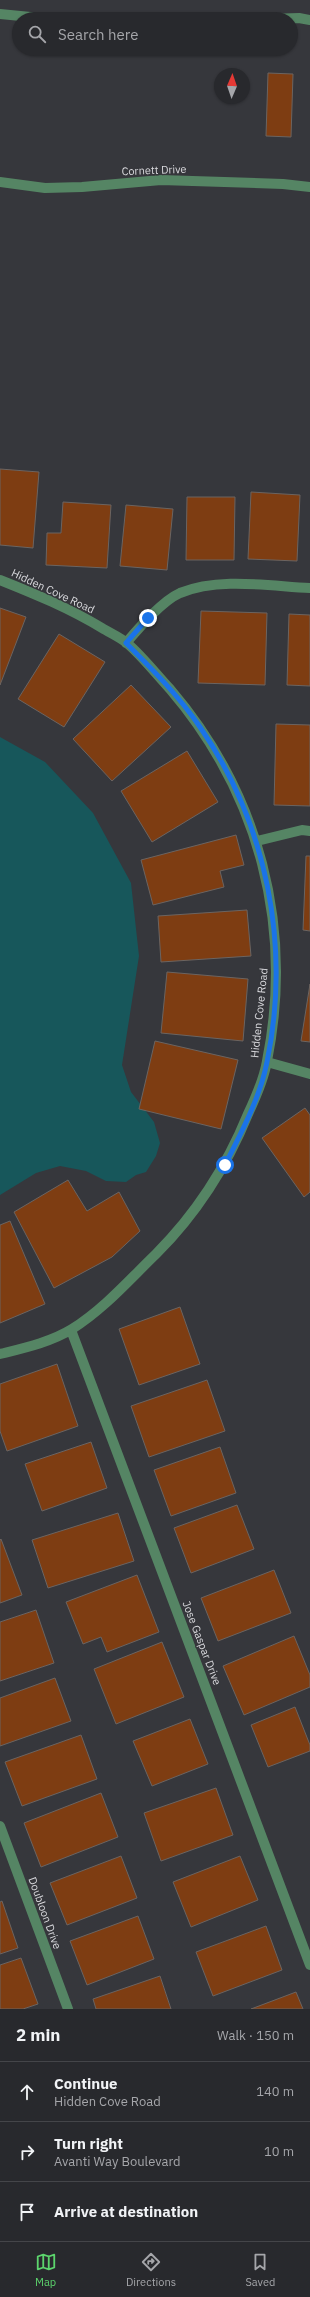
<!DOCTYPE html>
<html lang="en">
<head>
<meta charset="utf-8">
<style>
	:root { --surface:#28292d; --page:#343539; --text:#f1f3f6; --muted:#a5a6aa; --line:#444549; --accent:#5cd56d }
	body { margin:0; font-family:"IBM Plex Sans",sans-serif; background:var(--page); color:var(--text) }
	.compass { position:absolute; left:214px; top:68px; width:36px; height:36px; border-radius:50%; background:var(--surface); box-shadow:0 1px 3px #0004; rotate:2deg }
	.stop { position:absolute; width:12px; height:12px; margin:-9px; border:3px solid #1a73e8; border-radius:50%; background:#fff }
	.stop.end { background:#1a73e8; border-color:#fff; box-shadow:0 1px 4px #0008 }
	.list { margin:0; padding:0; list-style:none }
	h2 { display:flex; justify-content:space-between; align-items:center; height:52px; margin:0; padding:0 16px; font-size:17px }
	h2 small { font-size:13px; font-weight:400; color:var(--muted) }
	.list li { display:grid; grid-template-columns:26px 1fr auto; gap:12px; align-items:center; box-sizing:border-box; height:60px; padding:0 16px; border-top:1px solid var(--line) }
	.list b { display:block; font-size:15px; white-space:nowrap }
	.list p { margin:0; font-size:13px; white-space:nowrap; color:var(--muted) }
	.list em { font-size:13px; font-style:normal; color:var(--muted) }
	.icon { flex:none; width:22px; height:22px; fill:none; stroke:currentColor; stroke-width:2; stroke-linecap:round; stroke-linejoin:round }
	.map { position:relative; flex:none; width:310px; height:2009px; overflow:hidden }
	.search { position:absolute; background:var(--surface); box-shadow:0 1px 3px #0004; left:12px; right:12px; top:12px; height:44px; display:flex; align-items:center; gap:10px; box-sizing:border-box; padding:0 14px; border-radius:22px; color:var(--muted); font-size:15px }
	.sheet { height:232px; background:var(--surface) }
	nav { display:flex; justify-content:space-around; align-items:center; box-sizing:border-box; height:56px; border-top:1px solid var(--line); background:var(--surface); font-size:11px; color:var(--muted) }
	nav a { display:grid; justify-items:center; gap:2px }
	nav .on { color:var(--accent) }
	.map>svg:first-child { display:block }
	.water { fill:#17575b }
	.building { fill:#7e3d12; stroke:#6b6461 }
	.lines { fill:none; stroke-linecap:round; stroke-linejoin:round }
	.minor { stroke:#558564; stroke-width:10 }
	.route { stroke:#1a73e8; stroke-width:5 }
	.labels { text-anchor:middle; stroke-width:3; stroke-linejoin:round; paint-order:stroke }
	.street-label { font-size:11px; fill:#d9d9dd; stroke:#36373c }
</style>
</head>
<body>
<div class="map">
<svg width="310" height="2009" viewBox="0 0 310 2009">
	<rect width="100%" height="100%" fill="#36373c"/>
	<!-- water -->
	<path class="water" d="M 0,737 L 45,762 L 93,813 L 131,883 L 139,956 L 122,1065 L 131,1092 L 154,1122 L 160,1143 L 156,1156 L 146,1172 L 136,1175 L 126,1182 L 106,1181 L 86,1171 L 60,1166 L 36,1173 L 0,1195 Z"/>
	<!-- building -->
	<path class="building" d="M 268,73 L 293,74 L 291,137 L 266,136 Z
		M 0,469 L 39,472 L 33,548 L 0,545 Z
		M 251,492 L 300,495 L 297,561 L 248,559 Z
		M 187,497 L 235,497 L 234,560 L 186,560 Z
		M 63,502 L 111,505 L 107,568 L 46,565 L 47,533 L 61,533 Z
		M 126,505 L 173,509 L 167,570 L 120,566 Z
		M 0,608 L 26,617 L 0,685 Z
		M 201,611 L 267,613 L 265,685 L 198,683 Z
		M 289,614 L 310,615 L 310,686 L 287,685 Z
		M 59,634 L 105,662 L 64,727 L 18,699 Z
		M 131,685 L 171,727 L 112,781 L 73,739 Z
		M 276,724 L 310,725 L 310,806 L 274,805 Z
		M 187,751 L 218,802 L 152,842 L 121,791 Z
		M 236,835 L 244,865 L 220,871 L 224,887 L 153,905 L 141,860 Z
		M 306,856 L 310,856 L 310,931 L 303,930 Z
		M 247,910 L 251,956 L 161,962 L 158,916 Z
		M 167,972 L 248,979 L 243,1041 L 161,1033 Z
		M 310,984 L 310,1042 L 301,1041 Z
		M 155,1041 L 238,1060 L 221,1129 L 139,1109 Z
		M 305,1108 L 310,1115 L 310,1192 L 304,1197 L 262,1138 Z
		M 68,1180 L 87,1211 L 119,1192 L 140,1231 L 112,1257 L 54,1288 L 14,1212 Z
		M 10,1221 L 45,1304 L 0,1323 L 0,1225 Z
		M 180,1307 L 200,1364 L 139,1385 L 119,1329 Z
		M 57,1364 L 78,1426 L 7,1451 L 0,1431 L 0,1384 Z
		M 207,1380 L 225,1431 L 149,1457 L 131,1406 Z
		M 91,1442 L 107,1488 L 42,1511 L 25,1464 Z
		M 220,1447 L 236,1493 L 171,1516 L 154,1470 Z
		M 237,1505 L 254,1549 L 191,1573 L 174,1528 Z
		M 118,1513 L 134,1561 L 48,1588 L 32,1540 Z
		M 1,1539 L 22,1595 L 0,1603 L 0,1540 Z
		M 274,1570 L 291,1613 L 218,1641 L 201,1598 Z
		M 137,1575 L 159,1632 L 107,1652 L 101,1637 L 83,1644 L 66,1602 Z
		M 36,1610 L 54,1663 L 0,1681 L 0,1622 Z
		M 294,1636 L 310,1675 L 310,1687 L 244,1715 L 223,1666 Z
		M 162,1642 L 184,1697 L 116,1724 L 94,1669 Z
		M 55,1678 L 71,1721 L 0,1746 L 0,1698 Z
		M 295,1707 L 310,1745 L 310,1751 L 268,1767 L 251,1725 Z
		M 190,1719 L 208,1764 L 152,1786 L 133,1741 Z
		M 81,1735 L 97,1779 L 22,1806 L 5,1762 Z
		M 216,1788 L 233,1835 L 161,1861 L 144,1813 Z
		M 101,1793 L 118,1837 L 41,1867 L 24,1823 Z
		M 121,1856 L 137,1898 L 67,1925 L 50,1883 Z
		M 240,1856 L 258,1900 L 191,1927 L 173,1882 Z
		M 2,1901 L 18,1948 L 0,1954 L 0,1902 Z
		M 138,1916 L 154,1959 L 87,1985 L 70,1941 Z
		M 266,1926 L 282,1970 L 213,1996 L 196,1952 Z
		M 21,1958 L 38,2004 L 23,2009 L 0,2009 L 0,1965 Z
		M 160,1976 L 171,2009 L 96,2009 L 93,1999 Z
		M 296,1992 L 303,2009 L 251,2009 Z"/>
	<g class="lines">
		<!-- minor -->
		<path class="minor" d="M 0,14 L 51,19
			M 144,19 L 219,19
			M 268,19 L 299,18 L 310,20
			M 0,182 L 45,188 L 82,187 L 161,180 L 283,184 L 310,187
			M 0,580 C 35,594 69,608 102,628 C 110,633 120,637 128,644 C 143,657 156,674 170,689 C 259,793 294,926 267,1061 C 264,1079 256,1097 248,1114 C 226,1168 197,1213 156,1254 C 129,1280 104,1309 72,1329 C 51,1342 24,1348 0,1354
			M 126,643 C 139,628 162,601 180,593 C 219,577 269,586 310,588
			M 257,841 L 302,830 L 310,831
			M 267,1062 L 310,1074
			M 71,1330 L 310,1965
			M 0,1826 L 68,2009"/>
	</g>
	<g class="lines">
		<!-- route -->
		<path class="route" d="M 148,618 L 126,643 C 152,669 179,696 200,727 C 267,824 291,946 267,1062 C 260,1098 241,1133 225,1165"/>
	</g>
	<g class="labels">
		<!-- street labels -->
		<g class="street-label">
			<text transform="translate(154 170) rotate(-2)" y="4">Cornett Drive</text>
			<text transform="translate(53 591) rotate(25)" y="4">Hidden Cove Road</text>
			<text transform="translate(259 1013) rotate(-84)" y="4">Hidden Cove Road</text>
			<text transform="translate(202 1643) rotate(69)" y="4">Jose Gaspar Drive</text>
			<text transform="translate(45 1913) rotate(70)" y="4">Doubloon Drive</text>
		</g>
	</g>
</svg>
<svg class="compass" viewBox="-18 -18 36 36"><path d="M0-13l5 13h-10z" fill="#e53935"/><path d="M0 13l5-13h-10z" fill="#a5a6aa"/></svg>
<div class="stop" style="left:225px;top:1165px"></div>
<div class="stop end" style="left:148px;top:618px"></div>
<div class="search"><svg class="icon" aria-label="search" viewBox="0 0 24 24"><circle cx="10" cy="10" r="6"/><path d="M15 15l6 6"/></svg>Search here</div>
</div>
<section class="sheet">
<h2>2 min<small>Walk · 150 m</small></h2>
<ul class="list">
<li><svg class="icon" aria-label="ahead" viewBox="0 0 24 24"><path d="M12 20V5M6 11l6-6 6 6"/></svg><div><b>Continue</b><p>Hidden Cove Road</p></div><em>140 m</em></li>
<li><svg class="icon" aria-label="right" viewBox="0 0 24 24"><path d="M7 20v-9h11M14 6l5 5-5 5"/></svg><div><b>Turn right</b><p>Avanti Way Boulevard</p></div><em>10 m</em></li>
<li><svg class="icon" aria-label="arrive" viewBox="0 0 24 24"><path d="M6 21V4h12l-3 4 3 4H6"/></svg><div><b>Arrive at destination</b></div></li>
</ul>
</section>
<nav>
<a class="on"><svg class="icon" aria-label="map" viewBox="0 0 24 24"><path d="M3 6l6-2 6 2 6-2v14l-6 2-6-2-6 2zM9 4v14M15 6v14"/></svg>Map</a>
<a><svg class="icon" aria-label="directions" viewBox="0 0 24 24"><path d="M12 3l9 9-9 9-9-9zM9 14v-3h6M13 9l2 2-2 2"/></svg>Directions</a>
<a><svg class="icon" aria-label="saved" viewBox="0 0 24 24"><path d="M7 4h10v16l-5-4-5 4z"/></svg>Saved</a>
</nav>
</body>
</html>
